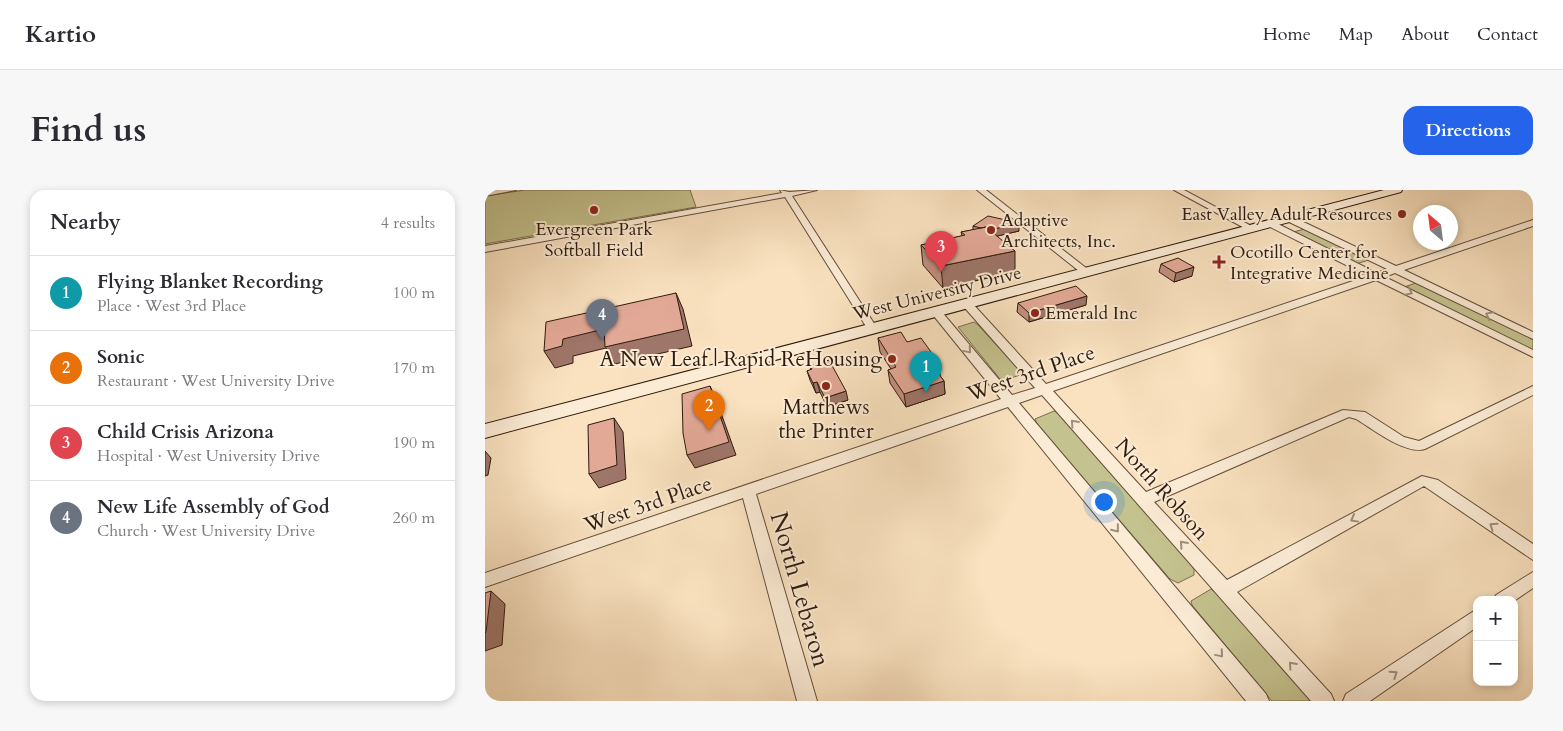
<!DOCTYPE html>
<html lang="en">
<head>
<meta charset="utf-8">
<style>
	:root { --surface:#fff; --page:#f7f7f7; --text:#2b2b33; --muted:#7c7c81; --line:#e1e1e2; --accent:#2563eb }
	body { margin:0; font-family:Cardo,serif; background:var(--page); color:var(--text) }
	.controls { position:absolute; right:15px; bottom:15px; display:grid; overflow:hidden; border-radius:10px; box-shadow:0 2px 8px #0003 }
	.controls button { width:45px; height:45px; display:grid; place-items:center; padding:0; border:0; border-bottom:1px solid var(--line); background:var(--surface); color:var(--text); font:25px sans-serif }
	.compass { position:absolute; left:928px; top:15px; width:45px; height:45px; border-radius:50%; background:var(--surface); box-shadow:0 2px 8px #0003; rotate:332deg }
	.you { position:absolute; left:618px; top:311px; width:18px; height:18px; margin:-12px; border:4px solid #fff; border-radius:50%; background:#1a73e8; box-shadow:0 0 0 8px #1a73e833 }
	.badge { display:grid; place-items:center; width:32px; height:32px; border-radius:50%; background:var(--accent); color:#fff; font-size:16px; font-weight:700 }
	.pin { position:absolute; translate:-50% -41px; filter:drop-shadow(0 1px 2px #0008) }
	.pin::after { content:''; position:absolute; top:26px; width:18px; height:15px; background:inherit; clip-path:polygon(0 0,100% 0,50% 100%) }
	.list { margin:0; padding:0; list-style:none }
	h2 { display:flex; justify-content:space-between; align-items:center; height:65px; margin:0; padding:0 20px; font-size:21px }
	h2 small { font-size:16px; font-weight:400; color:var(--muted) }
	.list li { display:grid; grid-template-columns:32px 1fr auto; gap:15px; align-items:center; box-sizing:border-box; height:75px; padding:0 20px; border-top:1px solid var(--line) }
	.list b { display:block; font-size:19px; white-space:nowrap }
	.list p { margin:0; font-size:16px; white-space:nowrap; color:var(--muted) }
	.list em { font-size:16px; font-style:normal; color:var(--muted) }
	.map { position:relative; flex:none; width:1048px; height:511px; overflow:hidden; border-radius:15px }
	header { display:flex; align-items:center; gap:30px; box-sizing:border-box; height:70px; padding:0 25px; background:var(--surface); border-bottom:1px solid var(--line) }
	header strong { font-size:24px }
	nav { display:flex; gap:28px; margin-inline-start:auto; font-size:18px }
	.intro { display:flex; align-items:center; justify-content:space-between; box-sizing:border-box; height:120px; padding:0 30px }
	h1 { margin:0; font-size:35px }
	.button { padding:12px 22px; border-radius:15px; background:var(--accent); color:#fff; font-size:18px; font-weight:700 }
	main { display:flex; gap:30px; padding:0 30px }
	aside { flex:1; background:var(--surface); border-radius:15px; box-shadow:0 2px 8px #0003 }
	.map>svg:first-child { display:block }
	.green { fill:#c4c28e; stroke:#7a6e4d }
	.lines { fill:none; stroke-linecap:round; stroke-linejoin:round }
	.street-casing { stroke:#624d39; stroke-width:2 }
	.secondary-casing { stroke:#2f1b0c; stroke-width:2 }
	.street { fill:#fcecd6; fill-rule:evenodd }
	.secondary { fill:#fcecd6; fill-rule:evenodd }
	.wall { fill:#c39182; stroke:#2f1b0c }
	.shaded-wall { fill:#9f766a; stroke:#2f1b0c }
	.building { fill:#e3a997; stroke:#2f1b0c }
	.oneway { stroke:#a08e7b }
	.poi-dot { fill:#8f2418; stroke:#fcecd6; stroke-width:2 }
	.labels { text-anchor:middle; stroke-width:4; stroke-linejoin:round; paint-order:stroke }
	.far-poi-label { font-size:18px; fill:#2f1b0c; stroke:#fcecd6; text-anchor:start }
	.far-street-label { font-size:18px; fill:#2f1b0c; stroke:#fcecd6 }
	.poi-label { font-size:21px; fill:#2f1b0c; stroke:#fcecd6; text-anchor:end }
	.street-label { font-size:21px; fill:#2f1b0c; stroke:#fcecd6 }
	.near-street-label { font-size:25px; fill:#2f1b0c; stroke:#fcecd6 }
</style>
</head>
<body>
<header>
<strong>Kartio</strong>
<nav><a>Home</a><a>Map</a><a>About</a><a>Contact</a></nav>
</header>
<div class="intro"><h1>Find us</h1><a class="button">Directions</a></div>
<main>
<aside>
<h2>Nearby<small>4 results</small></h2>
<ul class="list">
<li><span class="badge" style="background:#0f9aa8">1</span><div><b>Flying Blanket Recording</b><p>Place · West 3rd Place</p></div><em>100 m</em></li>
<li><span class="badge" style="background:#e8710a">2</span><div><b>Sonic</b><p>Restaurant · West University Drive</p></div><em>170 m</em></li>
<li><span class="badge" style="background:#e0444e">3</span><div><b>Child Crisis Arizona</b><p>Hospital · West University Drive</p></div><em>190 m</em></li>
<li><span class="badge" style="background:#6b7280">4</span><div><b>New Life Assembly of God</b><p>Church · West University Drive</p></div><em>260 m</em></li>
</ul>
</aside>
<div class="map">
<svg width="1048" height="511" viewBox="0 0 1048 511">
	<rect width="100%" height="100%" fill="#fae2c0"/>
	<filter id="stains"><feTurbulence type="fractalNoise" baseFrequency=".004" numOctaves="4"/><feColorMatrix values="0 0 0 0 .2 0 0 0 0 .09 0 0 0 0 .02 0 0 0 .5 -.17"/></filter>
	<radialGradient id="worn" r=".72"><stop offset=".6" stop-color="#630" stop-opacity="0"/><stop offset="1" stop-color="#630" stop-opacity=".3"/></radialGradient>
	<!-- green -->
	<path class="green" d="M 40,0 L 205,0 L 211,17 L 0,54 L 0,6 Z
		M 820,39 L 884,70 L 871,74 L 808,42 Z
		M 931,93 L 1048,149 L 1048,162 L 919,97 Z
		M 489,132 L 493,135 L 538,184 L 520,190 L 515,189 L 473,137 Z
		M 569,221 L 573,223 L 709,378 L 709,385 L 693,393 L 685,389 L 552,234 L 550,229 Z
		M 726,399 L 732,404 L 828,511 L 787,511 L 707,415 L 706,411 Z"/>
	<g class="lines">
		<!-- street casing -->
		<g class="street-casing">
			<path id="street" d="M 12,0 L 31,0 L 0,6 L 0,2 Z
				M 295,0 L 304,2 L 332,0 L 307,6 L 392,138 L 391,140 L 387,141 L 382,138 L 300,7 L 0,62 L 0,56 L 297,3 Z
				M 492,0 L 501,0 L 605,81 L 605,85 L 599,85 Z
				M 689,0 L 699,0 L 772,39 L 765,41 Z
				M 802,27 L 808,27 L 911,76 L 1048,30 L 1048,36 L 919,80 L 1048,142 L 1048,149 L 910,83 L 900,87 L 1048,160 L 1048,167 L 891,90 L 568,201 L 661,302 L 858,220 L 880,222 L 919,247 L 934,251 L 1048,196 L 1048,205 L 940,259 C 920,265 888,239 871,229 L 864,227 L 669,312 L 742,390 L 937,286 L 953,290 L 1048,354 L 1048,370 L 939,296 L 752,402 L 846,504 L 849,511 L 826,511 L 557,205 L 534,213 L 781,504 L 784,511 L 761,511 L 523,217 L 271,304 L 332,511 L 312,511 L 258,308 L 0,397 L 0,383 L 516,209 L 448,125 L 448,121 L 456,121 L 527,205 L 550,198 L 479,117 L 479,113 L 487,113 L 561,194 L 883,86 L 783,36 L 783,32 L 789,32 L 892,83 L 902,79 L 802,31 Z
				M 1048,382 L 1048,398 L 1029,411 L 1008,410 L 1011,405 Z
				M 992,419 L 992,437 L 885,511 L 858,511 L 861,504 Z"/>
		</g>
		<!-- secondary casing -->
		<g class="secondary-casing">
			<path id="secondary" d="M 899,0 L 917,0 L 916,2 L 0,248 L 0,234 Z"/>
		</g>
		<!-- street -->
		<use href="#street" class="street"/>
		<!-- secondary -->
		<use href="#secondary" class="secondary"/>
	</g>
	<!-- wall -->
	<path class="wall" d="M 488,36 L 534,41 L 512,46 L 530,82 L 458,98 L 438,75 L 436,55 L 477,46 L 476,42 L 488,40 Z
		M 676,74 L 707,86 L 689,92 L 674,82 Z
		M 533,113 L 601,115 L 544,132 L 532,122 Z
		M 393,148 L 422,152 L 454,173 L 455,186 L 459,191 L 460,204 L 421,217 L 405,193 L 403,180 L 406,179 L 395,162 Z
		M 325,176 L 363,210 L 342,217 L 335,202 L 331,203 L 325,190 L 322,181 L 326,180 Z"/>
	<!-- shaded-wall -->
	<path class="shaded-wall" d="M 534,33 L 534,41 L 504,48 L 504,40 Z
		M 530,61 L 530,82 L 458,98 L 456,76 Z
		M 709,77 L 707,86 L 689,92 L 691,83 Z
		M 191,103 L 198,119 L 207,156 L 130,174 L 121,158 L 88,166 L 88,173 L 70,178 L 59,161 L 78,149 Z
		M 602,106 L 601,115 L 544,132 L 544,123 Z
		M 454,173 L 455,186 L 447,175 Z
		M 459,191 L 460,204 L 421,217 L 419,204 Z
		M 332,192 L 335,202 L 331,203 L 328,193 Z
		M 225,196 L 231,209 L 251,265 L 210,278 L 202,265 Z
		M 361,201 L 363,210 L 342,217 L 340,208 Z
		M 129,228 L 138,242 L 141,289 L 114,298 L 104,284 Z
		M 0,261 L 6,268 L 3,285 L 0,286 Z
		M 6,401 L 20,414 L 17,455 L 0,461 L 0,443 Z"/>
	<!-- building -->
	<path class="building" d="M 503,26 L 534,33 L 505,40 L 501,37 L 496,38 L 488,36 Z
		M 501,37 L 530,61 L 456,76 L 436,55 L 480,45 L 476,42 Z
		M 693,68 L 709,77 L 691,83 L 676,74 Z
		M 591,96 L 602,106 L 544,123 L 533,113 Z
		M 191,103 L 199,139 L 120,157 L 119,139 L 78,149 L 77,156 L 59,161 L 61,132 Z
		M 416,142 L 422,152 L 436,148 L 454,173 L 447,175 L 459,191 L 419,204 L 403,180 L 411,177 L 393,148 Z
		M 344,170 L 361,201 L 340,208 L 332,192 L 328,193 L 322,181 L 327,179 L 325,176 Z
		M 225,196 L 244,252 L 202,265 L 198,243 L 197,204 Z
		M 129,228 L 132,275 L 104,284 L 103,235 Z
		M 6,401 L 1,442 L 0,443 L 0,403 Z"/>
	<!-- one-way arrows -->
	<defs><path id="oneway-chevron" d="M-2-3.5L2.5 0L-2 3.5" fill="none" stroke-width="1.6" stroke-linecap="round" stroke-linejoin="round" transform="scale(1.25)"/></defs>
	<g class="oneway">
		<use href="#oneway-chevron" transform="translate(924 102) rotate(26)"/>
		<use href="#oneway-chevron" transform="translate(1004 125) rotate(-154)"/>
		<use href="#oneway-chevron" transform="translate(483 160) rotate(50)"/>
		<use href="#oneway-chevron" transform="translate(589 233) rotate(-132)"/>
		<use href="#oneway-chevron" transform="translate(869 329) rotate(151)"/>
		<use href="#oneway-chevron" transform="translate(1008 336) rotate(-145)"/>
		<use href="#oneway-chevron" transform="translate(631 339) rotate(51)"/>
		<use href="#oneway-chevron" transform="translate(698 354) rotate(-132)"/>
		<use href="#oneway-chevron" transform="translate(735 464) rotate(50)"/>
		<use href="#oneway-chevron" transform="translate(807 475) rotate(-132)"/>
		<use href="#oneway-chevron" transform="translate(909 484) rotate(-34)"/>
	</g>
	<!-- markers -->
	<g class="poi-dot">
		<circle cx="109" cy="20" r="5"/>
		<circle cx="917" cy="24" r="5"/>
		<circle cx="506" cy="40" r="5"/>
		<path d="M731.5 64.5h5v5h5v5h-5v5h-5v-5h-5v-5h5z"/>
		<circle cx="550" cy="123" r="5"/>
		<circle cx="407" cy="169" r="5"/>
		<circle cx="341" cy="196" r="5"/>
	</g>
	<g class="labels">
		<!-- far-poi labels -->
		<g class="far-poi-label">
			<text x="907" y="30" text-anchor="end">East Valley Adult Resources</text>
			<text x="516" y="36">Adaptive<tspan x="516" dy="21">Architects, Inc.</tspan></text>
			<text x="109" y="45" text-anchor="middle">Evergreen Park<tspan x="109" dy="21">Softball Field</tspan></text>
			<text x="745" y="68">Ocotillo Center for<tspan x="745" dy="21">Integrative Medicine</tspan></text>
			<text x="560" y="129">Emerald Inc</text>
		</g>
		<!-- far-street labels -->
		<g class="far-street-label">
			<text transform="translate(452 103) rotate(-14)" y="6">West University Drive</text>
		</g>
		<!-- poi labels -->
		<g class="poi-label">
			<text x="397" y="176">A New Leaf | Rapid ReHousing</text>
			<text x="341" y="224" text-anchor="middle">Matthews<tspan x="341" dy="24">the Printer</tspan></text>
		</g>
		<!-- street labels -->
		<g class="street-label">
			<text transform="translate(546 183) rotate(-19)" y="7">West 3rd Place</text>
			<text transform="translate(677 299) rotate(48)" y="7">North Robson</text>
			<text transform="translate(163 314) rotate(-19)" y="7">West 3rd Place</text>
		</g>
		<!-- near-street labels -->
		<g class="near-street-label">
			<text transform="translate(316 399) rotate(74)" y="9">North Lebaron</text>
		</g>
	</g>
	<rect width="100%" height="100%" filter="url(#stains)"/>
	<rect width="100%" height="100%" fill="url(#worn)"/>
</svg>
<div class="controls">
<button>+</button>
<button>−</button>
</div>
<svg class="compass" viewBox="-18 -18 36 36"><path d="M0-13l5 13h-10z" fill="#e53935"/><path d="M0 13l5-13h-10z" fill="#7c7c81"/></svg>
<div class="you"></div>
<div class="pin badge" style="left:441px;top:202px;background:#0f9aa8">1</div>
<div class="pin badge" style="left:224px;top:241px;background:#e8710a">2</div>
<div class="pin badge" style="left:456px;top:82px;background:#e0444e">3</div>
<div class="pin badge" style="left:117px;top:150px;background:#6b7280">4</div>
</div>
</main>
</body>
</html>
